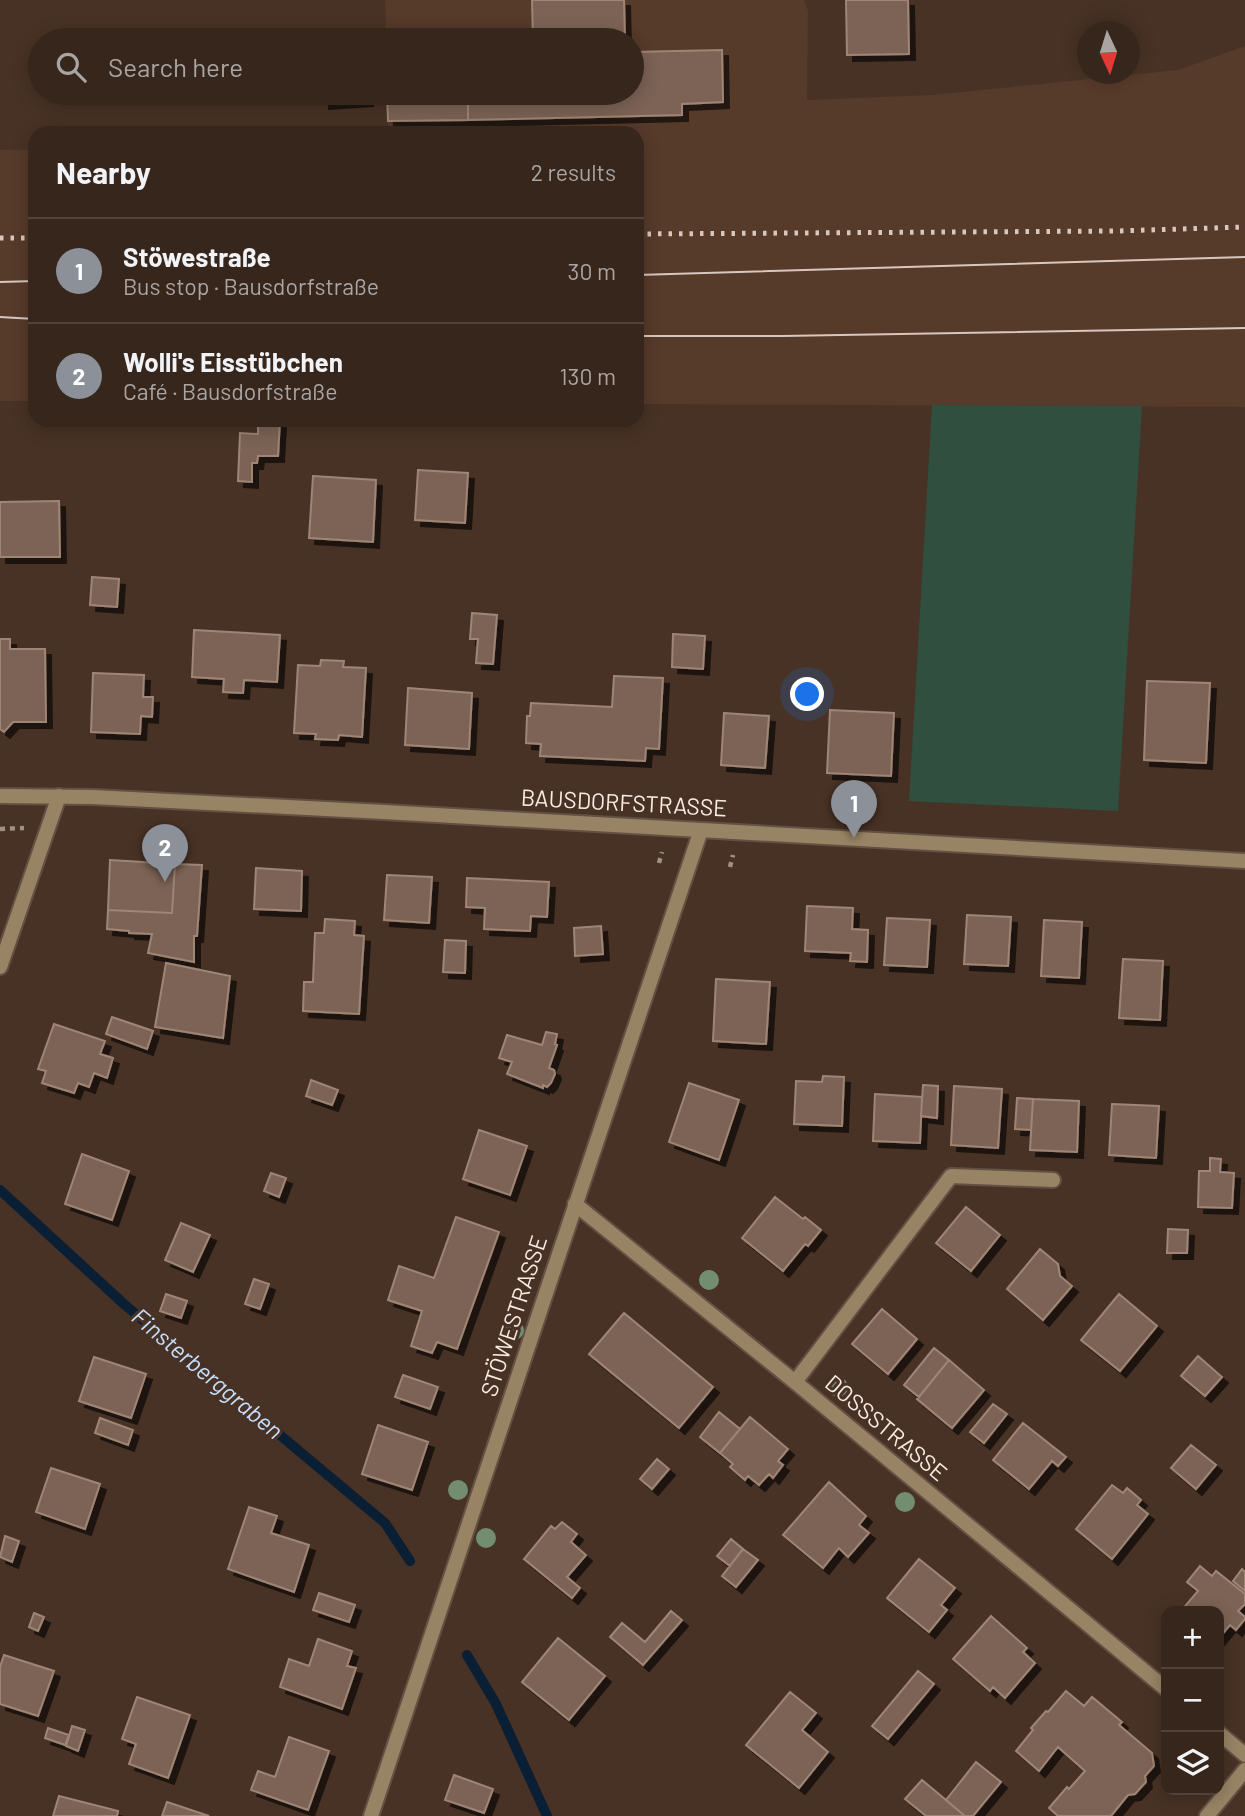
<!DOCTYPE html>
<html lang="en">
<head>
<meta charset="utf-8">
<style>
	:root { --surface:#36261c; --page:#413229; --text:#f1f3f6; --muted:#aaa5a3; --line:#50433b; --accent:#8c9099 }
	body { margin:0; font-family:Barlow,sans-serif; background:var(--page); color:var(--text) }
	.controls { position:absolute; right:21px; bottom:21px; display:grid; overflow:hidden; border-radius:14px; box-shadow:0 4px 18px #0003 }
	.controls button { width:63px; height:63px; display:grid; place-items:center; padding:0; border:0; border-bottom:2px solid var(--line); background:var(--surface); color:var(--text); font:35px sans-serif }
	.compass { position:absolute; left:1077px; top:21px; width:63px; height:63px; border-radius:50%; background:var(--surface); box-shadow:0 4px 18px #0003; rotate:176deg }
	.you { position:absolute; left:808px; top:695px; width:24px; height:24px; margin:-18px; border:5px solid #fff; border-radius:50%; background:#1a73e8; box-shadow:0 0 0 10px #1a73e833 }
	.badge { display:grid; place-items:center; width:46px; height:46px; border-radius:50%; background:var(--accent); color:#fff; font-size:23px; font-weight:700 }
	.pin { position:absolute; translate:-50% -58px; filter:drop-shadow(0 2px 4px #0008) }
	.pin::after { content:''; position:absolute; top:37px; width:24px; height:21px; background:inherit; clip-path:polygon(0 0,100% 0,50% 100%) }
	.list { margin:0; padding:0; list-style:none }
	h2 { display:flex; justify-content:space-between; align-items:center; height:91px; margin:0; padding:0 28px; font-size:30px }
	h2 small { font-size:23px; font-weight:400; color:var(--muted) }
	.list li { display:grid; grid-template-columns:46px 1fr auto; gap:21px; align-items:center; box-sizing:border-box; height:105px; padding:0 28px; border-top:2px solid var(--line) }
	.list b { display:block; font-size:26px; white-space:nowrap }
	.list p { margin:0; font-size:23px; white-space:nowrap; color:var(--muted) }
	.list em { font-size:23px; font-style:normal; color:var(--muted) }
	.icon { flex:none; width:38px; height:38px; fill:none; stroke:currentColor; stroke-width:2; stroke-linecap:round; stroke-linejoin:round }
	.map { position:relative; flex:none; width:1245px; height:1816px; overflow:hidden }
	.search { position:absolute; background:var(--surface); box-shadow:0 4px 18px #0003; left:28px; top:28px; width:616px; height:77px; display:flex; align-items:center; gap:18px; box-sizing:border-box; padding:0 24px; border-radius:38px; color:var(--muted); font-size:26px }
	.panel { position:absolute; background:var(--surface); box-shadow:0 4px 18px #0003; left:28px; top:126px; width:616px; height:301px; border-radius:21px }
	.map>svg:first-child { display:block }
	.built { fill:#563a2a }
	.green { fill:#304f3e }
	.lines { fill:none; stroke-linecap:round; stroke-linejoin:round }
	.stream { stroke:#0a1e34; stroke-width:10 }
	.building { fill:#7b6354; stroke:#9f8575; stroke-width:2; filter:url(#shadow) }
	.service-casing { stroke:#645043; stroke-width:18 }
	.minor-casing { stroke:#645043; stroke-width:18 }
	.tertiary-casing { stroke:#645043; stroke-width:18 }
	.path { stroke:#a29085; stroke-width:4.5; stroke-dasharray:5 5; stroke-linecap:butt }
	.service { stroke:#988465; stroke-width:14 }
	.minor { stroke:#988465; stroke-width:14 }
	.tertiary { stroke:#988465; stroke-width:14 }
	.tram { stroke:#d7c7be; stroke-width:2 }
	.rail { stroke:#d7c7be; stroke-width:5; stroke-dasharray:3.5 7; stroke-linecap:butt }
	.tree { fill:#738d73 }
	.labels { text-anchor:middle; stroke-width:6; stroke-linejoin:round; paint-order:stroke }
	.street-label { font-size:23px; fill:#faebe3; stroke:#483225 }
	.water-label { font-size:24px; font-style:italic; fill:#c7dffd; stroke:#483225 }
</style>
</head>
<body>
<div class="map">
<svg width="1245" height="1816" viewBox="0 0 1245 1816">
	<defs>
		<filter id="shadow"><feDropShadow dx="6" dy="6" stdDeviation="0" flood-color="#0009"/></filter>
	</defs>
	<rect width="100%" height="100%" fill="#483225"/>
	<!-- built -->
	<path class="built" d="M 385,0 L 804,0 L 808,11 L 807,100 L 932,95 L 1178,70 L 1245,46 L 1245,407 L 637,404 L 637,133 L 388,133 L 387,93 L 632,93 L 632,40 L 386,40 Z
		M 0,150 L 35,150 L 35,401 L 0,401 Z"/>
	<!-- green -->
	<path class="green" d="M 932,405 L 1142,406 L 1118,811 L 909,801 Z"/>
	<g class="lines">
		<!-- stream -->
		<path class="stream" d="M 0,1190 L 125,1305 L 385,1523 L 410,1561
			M 467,1655 L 496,1704 L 547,1816"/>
	</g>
	<!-- building -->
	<path class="building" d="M 532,0 L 624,0 L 625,40 L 533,40 Z
		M 846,0 L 908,0 L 909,54 L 847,55 Z
		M 722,50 L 723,102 L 682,104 L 682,115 L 468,120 L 468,93 L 632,93 L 632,52 Z
		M 323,93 L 367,93 L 367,100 L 323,103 Z
		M 387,93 L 468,93 L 468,120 L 388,121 Z
		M 258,420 L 280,420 L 278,456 L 258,456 L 257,463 L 252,463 L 252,482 L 238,481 L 240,433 L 258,434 Z
		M 418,470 L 468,473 L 465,523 L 415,520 Z
		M 313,476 L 376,480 L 373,542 L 309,538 Z
		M 59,501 L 60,557 L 0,557 L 0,502 Z
		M 92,577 L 119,579 L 117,607 L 90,605 Z
		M 472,613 L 497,615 L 493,664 L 476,663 L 478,639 L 470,639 Z
		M 194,630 L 280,635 L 277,682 L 244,680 L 243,693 L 223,692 L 224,679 L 192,677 Z
		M 673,634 L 705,636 L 703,669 L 672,667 Z
		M 0,639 L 10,639 L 10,649 L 45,649 L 46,722 L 13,722 L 4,732 L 0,729 Z
		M 321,660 L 344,661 L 343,667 L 366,668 L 362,737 L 339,735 L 338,740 L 315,739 L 316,734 L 294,733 L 298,665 L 320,666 Z
		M 93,673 L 144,675 L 143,697 L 153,697 L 152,717 L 141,716 L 140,734 L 91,732 Z
		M 614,676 L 663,678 L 659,749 L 646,748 L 645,761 L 540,756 L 541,744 L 526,743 L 527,716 L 530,716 L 531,703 L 612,707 Z
		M 1147,681 L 1210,683 L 1206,763 L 1144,760 Z
		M 408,688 L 472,693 L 469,749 L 405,745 Z
		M 830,710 L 894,713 L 891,776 L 827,773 Z
		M 724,713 L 769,716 L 765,768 L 721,765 Z
		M 110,860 L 175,864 L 172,913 L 108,910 Z
		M 175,864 L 202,865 L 197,936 L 194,936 L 194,962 L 148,953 L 152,934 L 129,933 L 129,931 L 107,929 L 108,910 L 172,913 Z
		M 256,868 L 302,871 L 301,911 L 254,909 Z
		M 387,875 L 432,877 L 429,923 L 384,920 Z
		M 467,878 L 549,882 L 547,917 L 531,916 L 530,931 L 484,929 L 485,908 L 466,907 Z
		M 807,906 L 853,908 L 852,929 L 868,930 L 867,962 L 850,961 L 851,953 L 805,951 Z
		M 967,915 L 1011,917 L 1008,966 L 964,964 Z
		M 887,918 L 930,920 L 927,967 L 884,965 Z
		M 325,919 L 355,921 L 354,935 L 364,936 L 359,1014 L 303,1011 L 304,982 L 313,982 L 315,933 L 324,933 Z
		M 1044,920 L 1082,922 L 1079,978 L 1041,976 Z
		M 601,926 L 603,954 L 575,956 L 574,928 Z
		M 445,940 L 466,941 L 465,973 L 443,972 Z
		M 1123,959 L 1163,961 L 1160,1020 L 1119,1018 Z
		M 166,963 L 230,976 L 223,1038 L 155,1027 Z
		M 716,979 L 770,982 L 766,1044 L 713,1041 Z
		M 112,1017 L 153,1031 L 147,1049 L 106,1034 Z
		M 54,1024 L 105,1041 L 100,1054 L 113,1058 L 107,1078 L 94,1073 L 89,1087 L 78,1083 L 74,1093 L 42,1083 L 46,1071 L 38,1069 Z
		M 546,1032 L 557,1034 L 555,1044 L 557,1045 L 549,1068 L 554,1070 L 555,1074 L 551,1083 L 547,1087 L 543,1085 L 543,1088 L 507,1074 L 512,1062 L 499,1058 L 507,1035 L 542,1045 Z
		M 823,1076 L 844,1077 L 842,1126 L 794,1124 L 796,1081 L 822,1082 Z
		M 311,1080 L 338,1090 L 332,1105 L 306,1096 Z
		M 689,1083 L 739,1100 L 719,1160 L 669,1142 Z
		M 923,1085 L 938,1086 L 937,1118 L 921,1116 Z
		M 954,1086 L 1002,1089 L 998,1148 L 951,1145 Z
		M 875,1094 L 922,1097 L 920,1143 L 873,1141 Z
		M 1017,1098 L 1033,1099 L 1031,1130 L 1015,1129 Z
		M 1033,1099 L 1079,1101 L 1077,1152 L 1030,1150 Z
		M 1112,1104 L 1159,1106 L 1156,1158 L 1109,1155 Z
		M 479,1130 L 527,1146 L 510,1195 L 463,1179 Z
		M 82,1154 L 129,1171 L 112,1220 L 65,1204 Z
		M 1210,1158 L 1221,1159 L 1220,1172 L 1234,1173 L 1232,1208 L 1198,1207 L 1199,1171 L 1210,1171 Z
		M 271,1173 L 286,1178 L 279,1197 L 264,1191 Z
		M 775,1197 L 803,1219 L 805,1217 L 821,1230 L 808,1246 L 805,1244 L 783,1271 L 742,1238 Z
		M 966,1207 L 1000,1235 L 971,1271 L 936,1243 Z
		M 456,1217 L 499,1232 L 457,1349 L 437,1342 L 432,1353 L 411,1346 L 422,1311 L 388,1300 L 399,1266 L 434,1278 Z
		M 181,1223 L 210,1235 L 193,1272 L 165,1260 Z
		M 1168,1229 L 1188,1230 L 1187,1253 L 1167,1253 Z
		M 1040,1249 L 1058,1264 L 1060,1276 L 1072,1286 L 1043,1320 L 1007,1289 Z
		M 254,1279 L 269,1284 L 260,1309 L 245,1304 Z
		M 166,1294 L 187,1301 L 181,1318 L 160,1311 Z
		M 1119,1294 L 1157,1326 L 1120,1371 L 1081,1340 Z
		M 882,1309 L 917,1339 L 888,1374 L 852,1344 Z
		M 624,1313 L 713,1387 L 679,1428 L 589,1354 Z
		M 934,1348 L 949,1360 L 919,1397 L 904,1385 Z
		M 1198,1356 L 1222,1377 L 1205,1396 L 1181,1376 Z
		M 94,1357 L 146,1374 L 131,1418 L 79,1401 Z
		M 949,1360 L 984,1390 L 952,1428 L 917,1399 Z
		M 403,1375 L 438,1387 L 430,1409 L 395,1397 Z
		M 993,1404 L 1007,1414 L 984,1443 L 970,1432 Z
		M 719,1412 L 740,1429 L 720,1453 L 700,1437 Z
		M 750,1417 L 788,1449 L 778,1461 L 783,1465 L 773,1478 L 769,1474 L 759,1485 L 748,1476 L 745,1480 L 730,1467 L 733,1464 L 720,1453 Z
		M 100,1418 L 133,1430 L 128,1445 L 95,1433 Z
		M 1023,1423 L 1066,1457 L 1058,1466 L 1052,1461 L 1029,1489 L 993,1460 Z
		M 378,1425 L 428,1442 L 412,1490 L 362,1474 Z
		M 1191,1445 L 1216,1465 L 1196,1489 L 1171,1468 Z
		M 657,1459 L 669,1469 L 652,1489 L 640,1479 Z
		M 51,1468 L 100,1484 L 85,1529 L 36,1512 Z
		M 829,1482 L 866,1516 L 859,1525 L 869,1533 L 848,1557 L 839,1548 L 823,1568 L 783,1535 Z
		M 1112,1485 L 1123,1493 L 1127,1488 L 1141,1500 L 1137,1505 L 1148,1514 L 1112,1559 L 1076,1529 Z
		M 249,1507 L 277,1516 L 271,1533 L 309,1545 L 294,1592 L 228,1569 Z
		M 562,1522 L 577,1534 L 571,1542 L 586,1555 L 567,1577 L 580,1588 L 572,1598 L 524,1559 L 551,1526 L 555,1529 Z
		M 5,1536 L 19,1541 L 12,1562 L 0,1557 Z
		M 731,1539 L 743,1549 L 730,1566 L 717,1556 Z
		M 743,1549 L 758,1560 L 736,1587 L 722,1576 Z
		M 919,1559 L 955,1588 L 941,1605 L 947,1610 L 929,1632 L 887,1598 Z
		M 1200,1566 L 1212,1576 L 1216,1571 L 1245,1594 L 1245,1604 L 1238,1611 L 1245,1617 L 1245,1619 L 1236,1630 L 1230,1625 L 1219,1638 L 1219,1611 L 1181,1611 L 1198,1591 L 1187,1582 Z
		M 1242,1569 L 1245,1572 L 1245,1591 L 1233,1581 Z
		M 319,1593 L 355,1605 L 349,1622 L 313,1610 Z
		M 671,1611 L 682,1620 L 643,1665 L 610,1637 L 622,1623 L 645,1642 Z
		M 34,1613 L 44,1617 L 38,1631 L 29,1627 Z
		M 991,1616 L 1027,1648 L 1023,1652 L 1035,1663 L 1005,1698 L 993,1687 L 990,1691 L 953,1659 Z
		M 558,1638 L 605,1676 L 569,1720 L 522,1682 Z
		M 318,1639 L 352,1651 L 347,1666 L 356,1668 L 342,1709 L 280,1687 L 289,1659 L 309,1666 Z
		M 4,1655 L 54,1671 L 38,1716 L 0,1704 L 0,1667 Z
		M 918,1671 L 934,1684 L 888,1739 L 872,1726 Z
		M 1066,1691 L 1084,1706 L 1092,1697 L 1122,1722 L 1119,1725 L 1152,1753 L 1154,1766 L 1145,1776 L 1146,1782 L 1135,1794 L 1128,1795 L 1111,1816 L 1058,1816 L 1049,1808 L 1067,1787 L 1069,1789 L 1085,1771 L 1058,1747 L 1039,1771 L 1016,1751 L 1033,1730 L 1031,1728 L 1046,1711 L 1048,1712 Z
		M 790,1692 L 816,1713 L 802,1730 L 828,1752 L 799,1788 L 746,1745 Z
		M 137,1697 L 190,1715 L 168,1778 L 129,1764 L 136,1744 L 122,1739 Z
		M 72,1726 L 85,1730 L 78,1751 L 66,1746 Z
		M 48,1728 L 69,1735 L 65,1745 L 45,1738 Z
		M 289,1737 L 329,1751 L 308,1810 L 251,1790 L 258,1771 L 275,1777 Z
		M 976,1762 L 1001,1782 L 973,1816 L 965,1816 L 946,1800 Z
		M 454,1775 L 493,1789 L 484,1813 L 445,1800 Z
		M 922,1780 L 946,1800 L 965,1816 L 926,1816 L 905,1799 Z
		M 59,1796 L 118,1811 L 117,1816 L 53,1816 Z
		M 167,1802 L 209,1816 L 162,1816 Z"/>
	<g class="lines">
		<!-- service casing -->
		<g class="service-casing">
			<path id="service" d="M 795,1382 L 951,1176 L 1053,1180"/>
		</g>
		<!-- minor casing -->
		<g class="minor-casing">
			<path id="minor" d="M 0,967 L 59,796
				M 575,1204 L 795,1382 L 1166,1689
				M 1219,1733 L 1245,1755
				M 371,1816 L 701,830"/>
		</g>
		<!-- tertiary casing -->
		<g class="tertiary-casing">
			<path id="tertiary" d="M 0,796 L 93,797 L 384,812 L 1245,861
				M 1207,1816 L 1245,1770"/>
		</g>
		<!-- path -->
		<path class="path" d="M 0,829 L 24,828
			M 659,863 L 662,852
			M 730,867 L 733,855"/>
		<!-- service -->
		<use href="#service" class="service"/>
		<!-- minor -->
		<use href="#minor" class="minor"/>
		<!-- tertiary -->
		<use href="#tertiary" class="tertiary"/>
		<!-- tram -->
		<path class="tram" d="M 637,275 L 1245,257
			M 0,282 L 35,281
			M 0,317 L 35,319
			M 637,336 L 782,336 L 1245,328"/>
		<!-- rail -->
		<path class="rail" d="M 637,234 L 1116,231 L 1245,227
			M 0,238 L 35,238"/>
	</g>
	<!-- trees -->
	<g class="tree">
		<circle cx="709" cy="1280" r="10"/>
		<circle cx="514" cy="1330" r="10"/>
		<circle cx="838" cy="1387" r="10"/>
		<circle cx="458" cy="1490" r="10"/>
		<circle cx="905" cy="1502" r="10"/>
		<circle cx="486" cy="1538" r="10"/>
	</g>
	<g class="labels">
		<!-- street labels -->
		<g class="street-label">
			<text transform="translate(624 803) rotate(3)" y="8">BAUSDORFSTRASSE</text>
			<text transform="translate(514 1316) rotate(-72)" y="8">STÖWESTRASSE</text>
			<text transform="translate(886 1428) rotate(40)" y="8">DOSSSTRASSE</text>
		</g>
		<!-- water labels -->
		<g class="water-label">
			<text transform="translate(207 1374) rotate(40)" y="8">Finsterberggraben</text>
		</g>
	</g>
</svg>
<div class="controls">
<button>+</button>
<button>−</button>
<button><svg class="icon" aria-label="layers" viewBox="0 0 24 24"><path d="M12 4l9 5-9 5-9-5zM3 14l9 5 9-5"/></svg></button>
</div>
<svg class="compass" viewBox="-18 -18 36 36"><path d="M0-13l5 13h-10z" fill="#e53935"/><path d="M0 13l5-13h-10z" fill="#aaa5a3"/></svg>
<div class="you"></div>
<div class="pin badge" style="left:854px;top:838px">1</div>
<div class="pin badge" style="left:165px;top:882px">2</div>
<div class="search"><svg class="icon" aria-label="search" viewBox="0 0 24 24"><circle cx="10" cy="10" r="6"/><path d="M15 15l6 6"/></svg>Search here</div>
<section class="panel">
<h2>Nearby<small>2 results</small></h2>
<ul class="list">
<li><span class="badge">1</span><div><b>Stöwestraße</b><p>Bus stop · Bausdorfstraße</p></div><em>30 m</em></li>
<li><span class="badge">2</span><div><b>Wolli's Eisstübchen</b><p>Café · Bausdorfstraße</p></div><em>130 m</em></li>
</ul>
</section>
</div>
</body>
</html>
